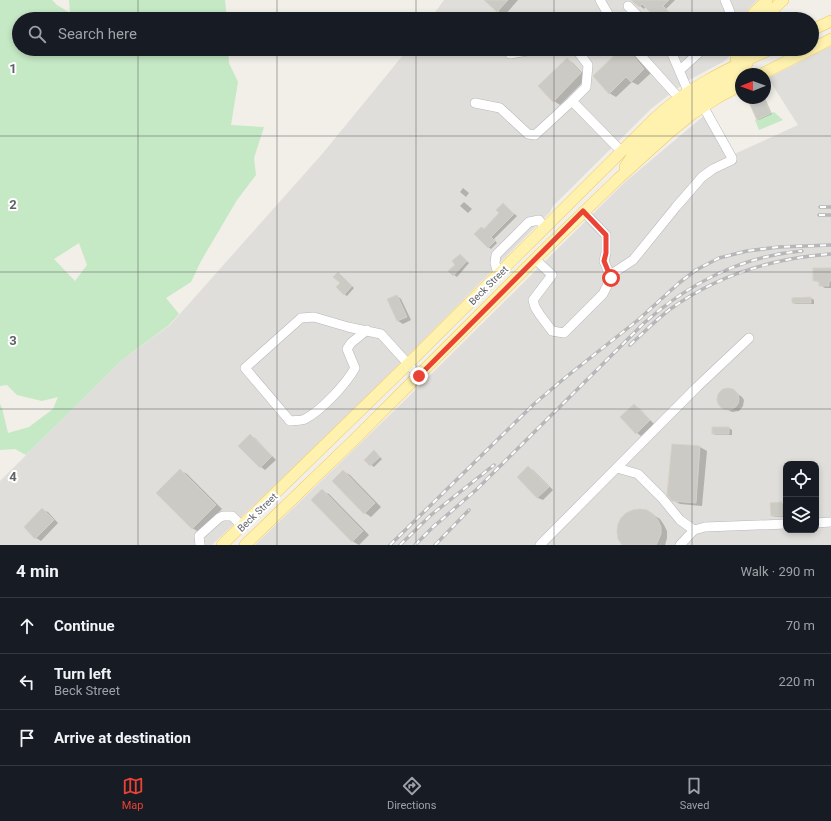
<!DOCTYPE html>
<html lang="en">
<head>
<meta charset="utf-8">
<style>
	:root { --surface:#171b24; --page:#20242c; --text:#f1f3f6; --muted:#9ea1a6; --line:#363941; --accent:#ea4335 }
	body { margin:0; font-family:Roboto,sans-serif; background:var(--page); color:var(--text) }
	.controls { position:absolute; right:12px; bottom:12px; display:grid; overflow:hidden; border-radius:8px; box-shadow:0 2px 6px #0003 }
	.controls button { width:36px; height:36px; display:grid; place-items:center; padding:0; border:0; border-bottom:1px solid var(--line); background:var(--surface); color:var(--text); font:20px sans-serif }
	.compass { position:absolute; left:735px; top:68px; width:36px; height:36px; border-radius:50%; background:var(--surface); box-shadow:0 2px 6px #0003; rotate:269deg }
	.stop { position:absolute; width:12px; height:12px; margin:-9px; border:3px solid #ea4335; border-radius:50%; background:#fff }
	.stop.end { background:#ea4335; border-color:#fff; box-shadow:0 1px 4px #0008 }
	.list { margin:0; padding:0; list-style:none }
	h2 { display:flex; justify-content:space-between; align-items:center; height:52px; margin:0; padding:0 16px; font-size:17px }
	h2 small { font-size:13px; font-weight:400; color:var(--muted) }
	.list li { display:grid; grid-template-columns:26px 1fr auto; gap:12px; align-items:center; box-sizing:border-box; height:56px; padding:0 16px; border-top:1px solid var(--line) }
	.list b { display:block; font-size:15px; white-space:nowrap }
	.list p { margin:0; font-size:13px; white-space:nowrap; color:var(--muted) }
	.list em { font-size:13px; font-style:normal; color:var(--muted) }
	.icon { flex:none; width:22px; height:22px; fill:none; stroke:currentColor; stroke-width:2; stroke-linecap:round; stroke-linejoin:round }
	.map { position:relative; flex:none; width:831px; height:545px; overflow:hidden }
	.search { position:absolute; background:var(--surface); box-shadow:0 2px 6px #0003; left:12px; right:12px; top:12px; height:44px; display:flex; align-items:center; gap:10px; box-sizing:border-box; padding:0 14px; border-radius:22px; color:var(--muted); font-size:15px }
	.sheet { height:220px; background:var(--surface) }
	nav { display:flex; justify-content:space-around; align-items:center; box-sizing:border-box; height:56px; border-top:1px solid var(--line); background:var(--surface); font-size:11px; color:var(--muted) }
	nav a { display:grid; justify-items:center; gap:2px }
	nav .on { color:var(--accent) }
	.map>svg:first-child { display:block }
	.industrial { fill:#e0deda; fill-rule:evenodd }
	.green { fill:#c5e8c5; fill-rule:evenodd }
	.shadow { fill:#0003 }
	.building { fill:#cccac5; stroke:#d6d1c6 }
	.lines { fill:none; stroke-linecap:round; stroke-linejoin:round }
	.minor-casing { stroke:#b5b8bc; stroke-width:10 }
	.major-casing { stroke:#f2c960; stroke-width:12 }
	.minor { stroke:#fff; stroke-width:9 }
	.major { stroke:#fff2af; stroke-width:11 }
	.rail-casing { stroke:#b6b7b8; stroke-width:3.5 }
	.rail { stroke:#fff; stroke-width:2; stroke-dasharray:6; stroke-linecap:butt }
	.route { stroke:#ea4335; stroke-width:5 }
	.grid { fill:none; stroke:#5f6368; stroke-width:1; stroke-opacity:0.55 }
	.labels { text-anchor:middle; stroke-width:4; stroke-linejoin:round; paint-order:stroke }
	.street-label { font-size:10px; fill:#5f6368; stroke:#fff }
	.grid-label { font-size:13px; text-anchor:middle; font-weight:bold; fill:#5f6368; stroke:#fff; stroke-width:4; stroke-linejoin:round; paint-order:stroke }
</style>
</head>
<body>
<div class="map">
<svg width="831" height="545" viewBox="0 0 831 545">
	<rect width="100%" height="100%" fill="#f1efe8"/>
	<!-- industrial -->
	<path class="industrial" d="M 444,0 L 757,0 L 740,19 L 430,19 Z
		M 831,46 L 831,545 L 255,545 L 401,404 L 625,182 L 706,114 L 728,157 L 798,125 L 768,78 ZM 786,464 L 816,464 L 816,530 L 786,530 Z
		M 408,49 L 731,49 L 729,57 L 723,62 L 687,81 L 652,108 L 553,206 L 550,212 L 355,409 L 212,545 L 0,545 L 0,481 L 122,360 L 170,325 L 323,153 Z"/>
	<!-- green -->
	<path class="green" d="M 0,0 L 52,0 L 57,5 L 70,13 L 69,0 L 225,0 L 227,19 L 19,19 L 19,49 L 228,49 L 229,63 L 238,82 L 231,125 L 264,127 L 254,158 L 256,175 L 237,200 L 201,261 L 191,282 L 166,298 L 179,314 L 169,325 L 122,360 L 26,455 L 15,449 L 0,450 L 0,404 L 2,408 L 8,433 L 29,427 L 53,409 L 58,397 L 42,401 L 17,395 L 7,385 L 0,386 ZM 79,243 L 87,265 L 75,281 L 54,259 Z
		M 774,112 L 783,120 L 759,130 L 755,120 Z"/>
	<!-- shadow -->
	<path class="shadow" d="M 486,0 L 518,0 L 505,15 L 498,11 Z
		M 632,0 L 675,0 L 666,9 L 676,19 L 659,19 L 646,6 L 644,9 Z
		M 622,49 L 633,49 L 651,73 L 638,85 L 632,82 L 616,97 L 609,93 Z
		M 682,49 L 698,49 L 693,54 Z
		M 567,59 L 573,63 L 587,78 L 560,105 L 554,101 Z
		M 754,98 L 765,98 L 772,114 L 759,120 L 758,119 Z
		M 463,188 L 469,193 L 466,197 L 460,192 Z
		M 464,202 L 472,209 L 468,213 L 460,206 Z
		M 503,204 L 517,216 L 494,239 L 497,243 L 491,249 L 488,247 L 484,230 L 500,213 Z
		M 460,255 L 469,263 L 457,277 L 454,275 Z
		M 831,269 L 831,288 L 825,288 L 820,285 L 820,283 L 814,280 Z
		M 341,275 L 354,288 L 347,296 L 344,294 Z
		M 397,296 L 401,299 L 411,320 L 403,324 L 398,321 L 388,300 Z
		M 811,298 L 814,300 L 814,304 L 796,304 L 793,303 Z
		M 728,389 L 731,389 L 742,397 L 744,400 L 743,406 L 739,411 L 732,412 L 720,406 L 718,400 L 720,393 L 722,391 Z
		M 634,405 L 639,408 L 654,424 L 641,436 L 637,433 Z
		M 729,428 L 732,430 L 732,435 L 716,435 L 713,434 Z
		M 250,436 L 255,438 L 276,460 L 265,470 L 261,467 Z
		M 673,445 L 700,447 L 707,451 L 702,506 L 680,504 L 673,500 Z
		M 374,451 L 382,459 L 374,467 L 365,460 Z
		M 528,467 L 533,470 L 553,490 L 543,500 L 538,498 L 518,477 Z
		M 180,470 L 187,474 L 222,509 L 199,532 L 192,528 Z
		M 343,471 L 350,475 L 381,507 L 371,517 L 365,513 Z
		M 322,491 L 329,494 L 369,535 L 359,545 L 352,541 Z
		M 782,503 L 786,507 L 786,517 L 775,517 L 772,515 Z
		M 43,510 L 48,512 L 58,523 L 41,541 L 36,538 Z
		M 647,511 L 660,519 L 664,525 L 667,531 L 667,538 L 665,545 L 623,545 Z"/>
	<!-- building -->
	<path class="building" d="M 484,0 L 508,0 L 497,12 Z
		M 631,0 L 669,0 L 663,6 L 676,19 L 665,19 L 661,16 L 657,19 L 642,4 L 639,7 Z
		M 621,49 L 629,49 L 631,53 L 644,69 L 631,82 L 626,77 L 609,94 L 593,76 Z
		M 567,58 L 581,73 L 553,102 L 538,86 Z
		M 751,98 L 764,98 L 771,113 L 757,120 L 748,100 Z
		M 503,203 L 514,214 L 491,237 L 495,241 L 488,248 L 474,234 L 481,227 L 484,229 L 499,213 L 496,210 Z
		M 460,254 L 467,261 L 453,276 L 448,271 L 455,265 L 452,261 Z
		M 813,268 L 831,268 L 831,281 L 829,281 L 829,286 L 819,286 L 819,281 L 813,281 Z
		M 338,272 L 352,286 L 344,295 L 336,287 L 340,283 L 333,277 Z
		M 397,295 L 407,317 L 397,321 L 387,299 Z
		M 811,297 L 811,303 L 792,303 L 792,298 Z
		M717 399a11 11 0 1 1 22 0a11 11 0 1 1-22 0Z
		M 634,404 L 650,420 L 636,434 L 620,417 Z
		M 712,427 L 729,427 L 729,434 L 712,434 Z
		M 250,434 L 272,456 L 260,468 L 238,446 Z
		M 672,444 L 700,446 L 696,503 L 672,501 L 667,495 Z
		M 374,450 L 380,457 L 370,466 L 364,460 Z
		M 528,466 L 549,487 L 537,498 L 517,477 Z
		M 180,469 L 216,505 L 192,529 L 156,493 Z
		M 343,470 L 375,503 L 364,514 L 332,481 Z
		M 322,489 L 363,531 L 352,542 L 311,500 Z
		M 782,502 L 782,516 L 771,516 L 770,503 Z
		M 42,508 L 54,520 L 35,539 L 24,527 Z
		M 640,509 L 647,510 L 653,514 L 658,520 L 661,527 L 661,534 L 658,541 L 656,545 L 622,545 L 618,539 L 617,531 L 618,524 L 621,518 L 626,513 L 633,510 Z"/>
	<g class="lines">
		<!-- minor casing -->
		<g class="minor-casing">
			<path id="minor" d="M 600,0 L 611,19
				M 725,0 L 730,12 L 729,19
				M 628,6 L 641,19
				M 635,49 L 679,98
				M 670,49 L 688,91
				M 510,54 L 538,49
				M 680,70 L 703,49
				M 572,101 L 586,87 L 588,65 L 576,49
				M 475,103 L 500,108 L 528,134 L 535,135 L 572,101 L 621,151
				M 535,259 L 552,275 L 533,300 L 535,307 L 540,315 L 552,331 L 564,333 L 603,294 L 611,278 L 604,261 L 606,253 L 606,235 L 583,211
				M 498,274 L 495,263 L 496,255 L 529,222 L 539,220 L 545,228
				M 610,275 L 633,260 L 676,207 L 702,177 L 713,169 L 732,160 L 732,158 L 703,106
				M 367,330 L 351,343 L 347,349 L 355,368 C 346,384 322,410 305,419 C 301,421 295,420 290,421 L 245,368 L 301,318 L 314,317 L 348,327 L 381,334 L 419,376
				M 617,468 L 638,474 L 662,498 L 680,520 L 694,530
				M 816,523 L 831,522
				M 200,545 L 199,536 L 219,518 L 223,516 L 232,516 L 242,526
				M 540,545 L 697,387 L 749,338
				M 680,545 L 694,530 L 705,527 L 786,524"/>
		</g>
		<!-- major casing -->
		<g class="major-casing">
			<path id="major" d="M 748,19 L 767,0
				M 763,19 L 783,0
				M 812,30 L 831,21
				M 812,49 L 831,39
				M 736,65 L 737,49
				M 762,74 L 811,49
				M 625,167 L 636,150 L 665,122 L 699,97 L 740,74 C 748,66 749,59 749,49
				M 222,545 L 408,364 L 654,119 C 688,87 729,68 771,49
				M 245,545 L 358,436 L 535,259 L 619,178 L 670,132 L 692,114 L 717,98 L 741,85"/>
		</g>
		<!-- minor -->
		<use href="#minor" class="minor"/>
		<!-- major -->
		<use href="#major" class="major"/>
		<!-- rail casing -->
		<g class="rail-casing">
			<path id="rail" d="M 820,207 L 831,207
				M 819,215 L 831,215
				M 630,345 C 643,333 655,321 669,310 C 716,276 773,258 831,254
				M 432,528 L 476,490 L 644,323 C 688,284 742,256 802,251
				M 390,545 L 534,404 L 566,377 L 638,320 L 679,283 L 696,270 L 719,258 L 747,251 L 779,247 L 831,245
				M 400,545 L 431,515 L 494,465
				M 415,545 L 436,524
				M 435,545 L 469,510"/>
		</g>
		<!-- rail -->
		<use href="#rail" class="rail"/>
	</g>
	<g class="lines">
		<!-- route -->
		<path class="route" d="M 419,376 L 583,211 L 606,235 L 606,253 L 604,261 L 611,278"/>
	</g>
	<!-- grid -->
	<path class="grid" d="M 138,0 L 138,19M 277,0 L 277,19M 416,0 L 416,19M 554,0 L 554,19M 692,0 L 692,19M 138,49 L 138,545M 277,49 L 277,545M 416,49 L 416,545M 554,49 L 554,545M 692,49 L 692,545M 0,136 L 831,136M 0,272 L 831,272M 0,409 L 831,409"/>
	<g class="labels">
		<!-- street labels -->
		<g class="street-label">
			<text transform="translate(488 285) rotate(-45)" y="4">Beck Street</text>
			<text transform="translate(257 512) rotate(-44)" y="4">Beck Street</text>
		</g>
	</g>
	<g class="grid-label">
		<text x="13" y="73">1</text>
		<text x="13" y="209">2</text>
		<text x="13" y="345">3</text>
		<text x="13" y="481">4</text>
	</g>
</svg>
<div class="controls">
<button><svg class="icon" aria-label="locate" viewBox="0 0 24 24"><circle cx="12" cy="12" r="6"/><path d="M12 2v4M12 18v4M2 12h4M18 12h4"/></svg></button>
<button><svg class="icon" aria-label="layers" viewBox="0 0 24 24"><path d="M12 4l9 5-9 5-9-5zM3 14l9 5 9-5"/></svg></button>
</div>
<svg class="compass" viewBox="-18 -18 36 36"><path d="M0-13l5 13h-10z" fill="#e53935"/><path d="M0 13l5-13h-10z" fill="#9ea1a6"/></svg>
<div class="stop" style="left:611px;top:278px"></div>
<div class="stop end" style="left:419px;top:376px"></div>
<div class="search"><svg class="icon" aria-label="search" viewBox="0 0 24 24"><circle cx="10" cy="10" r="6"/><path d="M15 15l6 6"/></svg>Search here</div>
</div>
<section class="sheet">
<h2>4 min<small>Walk · 290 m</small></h2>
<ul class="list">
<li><svg class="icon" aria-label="ahead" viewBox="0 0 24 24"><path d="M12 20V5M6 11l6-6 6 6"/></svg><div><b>Continue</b></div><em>70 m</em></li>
<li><svg class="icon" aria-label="left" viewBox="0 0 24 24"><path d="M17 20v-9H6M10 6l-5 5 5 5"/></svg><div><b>Turn left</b><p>Beck Street</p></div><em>220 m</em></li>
<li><svg class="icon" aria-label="arrive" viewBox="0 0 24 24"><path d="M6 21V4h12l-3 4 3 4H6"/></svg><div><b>Arrive at destination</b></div></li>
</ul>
</section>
<nav>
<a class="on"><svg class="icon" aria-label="map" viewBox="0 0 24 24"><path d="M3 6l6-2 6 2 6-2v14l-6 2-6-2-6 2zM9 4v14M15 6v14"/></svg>Map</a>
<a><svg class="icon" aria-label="directions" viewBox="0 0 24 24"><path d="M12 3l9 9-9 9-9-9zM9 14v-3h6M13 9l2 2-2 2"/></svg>Directions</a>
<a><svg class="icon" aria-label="saved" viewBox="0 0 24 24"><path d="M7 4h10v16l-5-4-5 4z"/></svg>Saved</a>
</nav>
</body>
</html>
